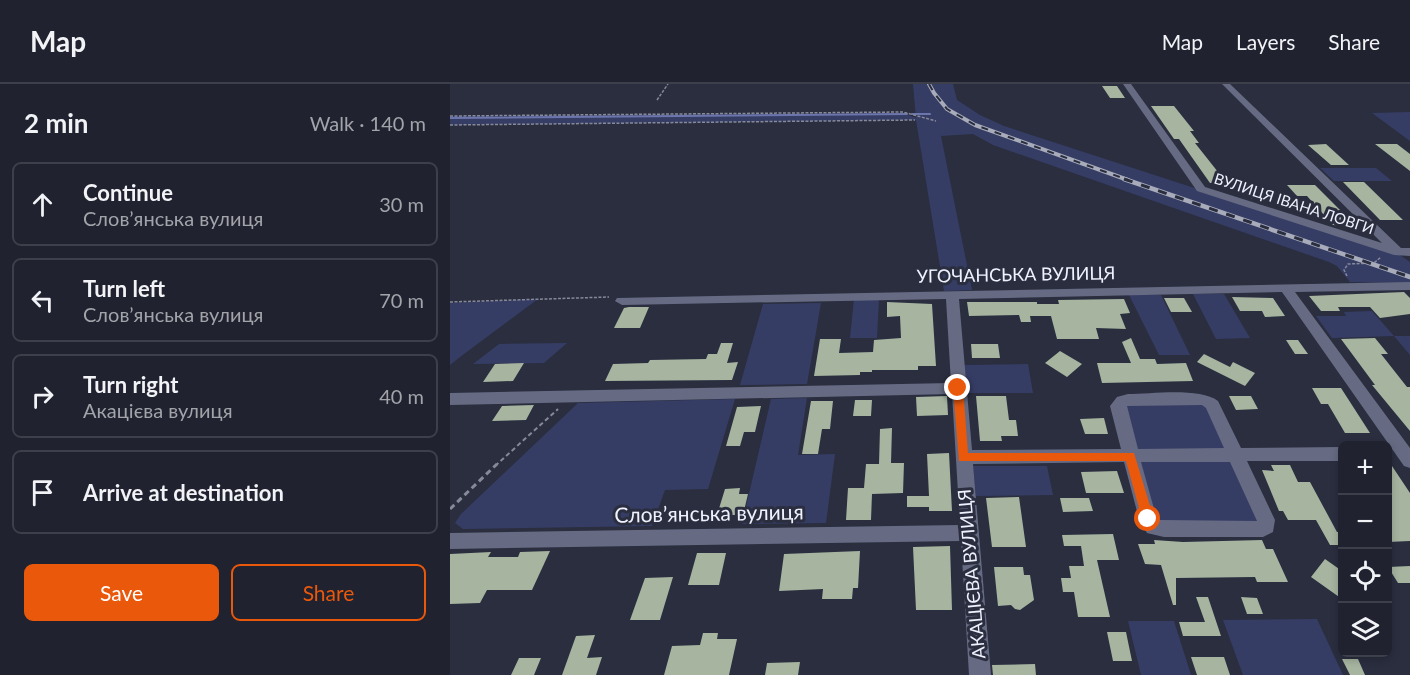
<!DOCTYPE html>
<html lang="en">
<head>
<meta charset="utf-8">
<style>
	:root { --surface:#20222f; --page:#282a37; --text:#f1f3f6; --muted:#a2a4aa; --line:#3d3f4b; --accent:#ea580c }
	body { margin:0; font-family:Lato,sans-serif; background:var(--page); color:var(--text) }
	.controls { position:absolute; right:18px; bottom:18px; display:grid; overflow:hidden; border-radius:9px; box-shadow:0 3px 9px #0003 }
	.controls button { width:54px; height:54px; display:grid; place-items:center; padding:0; border:0; border-bottom:2px solid var(--line); background:var(--surface); color:var(--text); font:30px sans-serif }
	.stop { position:absolute; width:18px; height:18px; margin:-14px; border:4px solid #ea580c; border-radius:50%; background:#fff }
	.stop.end { background:#ea580c; border-color:#fff; box-shadow:0 2px 6px #0008 }
	.list { margin:0; padding:0; list-style:none }
	h2 { display:flex; justify-content:space-between; align-items:center; height:78px; margin:0; padding:0 24px; font-size:26px }
	h2 small { font-size:20px; font-weight:400; color:var(--muted) }
	.list li { display:grid; grid-template-columns:39px 1fr auto; gap:18px; align-items:center; box-sizing:border-box; height:84px; margin:0 12px 12px; padding:0 12px; border:2px solid var(--line); border-radius:9px }
	.list b { display:block; font-size:22px; white-space:nowrap }
	.list p { margin:0; font-size:20px; white-space:nowrap; color:var(--muted) }
	.list em { font-size:20px; font-style:normal; color:var(--muted) }
	.actions { display:flex; gap:12px; padding:18px 24px }
	.actions a { flex:1; padding:14px 0; border:2px solid var(--accent); border-radius:9px; text-align:center; font-size:21px; color:var(--accent) }
	.actions .main { background:var(--accent); color:#fff }
	.icon { flex:none; width:33px; height:33px; fill:none; stroke:currentColor; stroke-width:2; stroke-linecap:round; stroke-linejoin:round }
	.map { position:relative; flex:none; width:960px; height:591px; overflow:hidden }
	header { display:flex; align-items:center; gap:36px; box-sizing:border-box; height:84px; padding:0 30px; background:var(--surface); border-bottom:2px solid var(--line) }
	header strong { font-size:28px }
	nav { display:flex; gap:33px; margin-inline-start:auto; font-size:21px }
	main { display:flex }
	aside { flex:1; background:var(--surface) }
	.map>svg:first-child { display:block }
	.green { fill:#363d65 }
	.lines { fill:none; stroke-linecap:round; stroke-linejoin:round }
	.stream { stroke:#6c76ad; stroke-width:2 }
	.building { fill:#a6b4a0 }
	.path-far2 { stroke:#868998; stroke-width:1.5; stroke-dasharray:3 1.5; stroke-linecap:butt }
	.path-far1 { stroke:#868998; stroke-width:2; stroke-dasharray:4.5 3; stroke-linecap:butt }
	.path { stroke:#868998; stroke-width:3; stroke-dasharray:6 4; stroke-linecap:butt }
	.minor { fill:#666b83; fill-rule:evenodd }
	.rail-far1-casing { stroke:#a8acba; stroke-width:4 }
	.rail-casing { stroke:#a8acba; stroke-width:4.5 }
	.rail-far1 { stroke:#2a2e3f; stroke-width:2; stroke-dasharray:7; stroke-linecap:butt }
	.rail { stroke:#2a2e3f; stroke-width:3; stroke-dasharray:9; stroke-linecap:butt }
	.route { fill:#ea580c }
	.labels { text-anchor:middle; stroke-width:6; stroke-linejoin:round; paint-order:stroke }
	.far-street-label { font-size:15px; fill:#eff2fe; stroke:#2a2e3f }
	.street-label { font-size:18px; fill:#eff2fe; stroke:#2a2e3f }
	.near-street-label { font-size:21px; fill:#eff2fe; stroke:#2a2e3f }
</style>
</head>
<body>
<header>
<strong>Map</strong>
<nav><a>Map</a><a>Layers</a><a>Share</a></nav>
</header>
<main>
<aside>
<h2>2 min<small>Walk · 140 m</small></h2>
<ul class="list">
<li><svg class="icon" aria-label="ahead" viewBox="0 0 24 24"><path d="M12 20V5M6 11l6-6 6 6"/></svg><div><b>Continue</b><p>Словʼянська вулиця</p></div><em>30 m</em></li>
<li><svg class="icon" aria-label="left" viewBox="0 0 24 24"><path d="M17 20v-9H6M10 6l-5 5 5 5"/></svg><div><b>Turn left</b><p>Словʼянська вулиця</p></div><em>70 m</em></li>
<li><svg class="icon" aria-label="right" viewBox="0 0 24 24"><path d="M7 20v-9h11M14 6l5 5-5 5"/></svg><div><b>Turn right</b><p>Акацієва вулиця</p></div><em>40 m</em></li>
<li><svg class="icon" aria-label="arrive" viewBox="0 0 24 24"><path d="M6 21V4h12l-3 4 3 4H6"/></svg><div><b>Arrive at destination</b></div></li>
</ul>
<div class="actions"><a class="main">Save</a><a>Share</a></div>
</aside>
<div class="map">
<svg width="960" height="591" viewBox="0 0 960 591">
	<rect width="100%" height="100%" fill="#2a2e3f"/>
	<!-- green -->
	<path class="green" d="M 463,0 L 503,0 L 507,16 L 530,31 L 554,42 L 950,171 L 960,178 L 960,199 L 900,198 L 887,182 L 879,178 L 543,61 L 523,50 L 491,52 L 522,206 L 494,207 L 466,36 L 0,41 L 0,32 L 454,29 L 466,34 Z
		M 960,28 L 960,57 L 922,29 Z
		M 870,84 L 926,84 L 942,97 L 884,97 Z
		M 743,210 L 774,210 L 800,254 L 766,255 Z
		M 679,211 L 711,211 L 740,271 L 709,271 Z
		M 429,214 L 427,254 L 400,254 L 404,215 Z
		M 88,215 L 10,273 L 0,281 L 0,219 Z
		M 371,219 L 357,300 L 290,301 L 313,220 Z
		M 922,227 L 944,252 L 960,252 L 960,271 L 944,252 L 882,254 L 866,232 L 896,232 L 894,228 Z
		M 117,259 L 94,279 L 23,280 L 49,260 Z
		M 578,280 L 583,309 L 517,309 L 514,281 Z
		M 357,314 L 348,371 L 385,370 L 376,439 L 292,440 L 321,315 Z
		M 285,315 L 258,405 L 215,406 L 202,442 L 13,445 L 5,439 L 11,430 L 128,319 Z
		M 753,315 L 816,442 L 704,443 L 668,322 Z
		M 523,382 L 597,382 L 603,411 L 526,412 Z
		M 867,535 L 893,591 L 793,591 L 773,536 Z
		M 678,537 L 724,537 L 741,591 L 691,591 Z"/>
	<g class="lines">
		<!-- stream -->
		<path class="stream" d="M 462,30 L 480,30
			M 0,34 L 457,30"/>
	</g>
	<!-- building -->
	<path class="building" d="M 652,2 L 667,2 L 675,14 L 660,14 Z
		M 701,22 L 724,22 L 744,47 L 740,47 L 749,59 L 745,59 L 768,88 L 772,88 L 781,98 L 760,99 L 729,55 L 724,55 Z
		M 876,60 L 899,81 L 881,81 L 858,61 Z
		M 925,60 L 947,60 L 960,70 L 960,87 Z
		M 893,98 L 914,98 L 953,136 L 930,136 Z
		M 837,101 L 865,101 L 907,143 L 883,141 L 857,112 L 847,112 Z
		M 791,102 L 807,102 L 818,115 L 802,115 Z
		M 954,208 L 960,214 L 960,230 L 930,234 L 920,223 L 888,223 L 890,227 L 871,227 L 859,212 Z
		M 782,213 L 823,214 L 835,232 L 815,233 L 812,227 L 790,227 Z
		M 714,214 L 734,214 L 742,228 L 721,228 Z
		M 674,215 L 680,229 L 670,230 L 676,245 L 646,244 L 649,255 L 607,255 L 601,232 L 580,232 L 581,238 L 571,238 L 569,231 L 519,232 L 517,218 L 587,218 L 587,220 L 609,220 L 608,216 Z
		M 437,218 L 482,220 L 486,282 L 468,282 L 468,286 L 422,286 L 422,288 L 410,288 L 410,291 L 364,292 L 370,255 L 391,255 L 389,269 L 423,268 L 424,256 L 451,254 L 450,232 L 437,233 Z
		M 179,223 L 199,223 L 190,244 L 164,244 L 174,224 Z
		M 681,254 L 690,275 L 705,275 L 707,280 L 736,279 L 743,297 L 652,299 L 647,279 L 681,279 L 672,258 Z
		M 925,254 L 938,270 L 931,270 L 957,303 L 960,303 L 960,347 L 922,301 L 925,301 L 891,255 Z
		M 836,256 L 848,256 L 858,270 L 845,270 Z
		M 271,259 L 283,259 L 277,279 L 288,278 L 282,296 L 155,297 L 163,280 L 198,279 L 200,276 L 256,275 L 258,270 L 267,270 Z
		M 521,260 L 548,260 L 550,274 L 522,274 Z
		M 610,267 L 632,280 L 617,293 L 595,279 Z
		M 754,270 L 780,283 L 783,278 L 805,289 L 795,302 L 747,278 Z
		M 74,279 L 63,297 L 33,298 L 45,280 Z
		M 862,304 L 891,304 L 920,349 L 895,349 L 878,320 L 871,320 Z
		M 497,312 L 498,331 L 467,332 L 466,313 Z
		M 526,312 L 556,312 L 559,336 L 566,336 L 568,352 L 551,352 L 552,357 L 530,357 Z
		M 779,312 L 801,312 L 808,325 L 786,326 Z
		M 405,316 L 422,316 L 421,332 L 403,332 Z
		M 361,317 L 383,317 L 380,345 L 372,345 L 368,370 L 352,370 Z
		M 84,321 L 76,336 L 42,337 L 52,322 Z
		M 311,322 L 305,348 L 294,348 L 290,362 L 276,362 L 287,323 Z
		M 654,334 L 658,350 L 635,350 L 630,335 Z
		M 442,344 L 441,379 L 454,379 L 453,409 L 422,410 L 421,436 L 396,436 L 398,404 L 414,404 L 416,380 L 429,380 L 430,345 Z
		M 499,369 L 502,427 L 479,427 L 479,423 L 457,423 L 457,412 L 479,412 L 477,370 Z
		M 938,376 L 960,409 L 960,457 L 938,458 Z
		M 821,381 L 840,381 L 848,398 L 860,398 L 887,448 L 892,448 L 892,461 L 880,461 L 866,436 L 838,436 L 833,427 L 829,427 L 812,386 L 824,387 Z
		M 667,387 L 674,409 L 636,409 L 631,388 Z
		M 290,404 L 289,410 L 298,410 L 293,431 L 267,431 L 275,405 Z
		M 569,413 L 576,463 L 542,463 L 536,414 Z
		M 610,414 L 639,414 L 643,427 L 613,428 Z
		M 663,450 L 669,476 L 647,476 L 660,533 L 628,533 L 624,508 L 613,508 L 611,494 L 621,494 L 619,482 L 634,482 L 631,462 L 614,462 L 612,451 Z
		M 704,456 L 733,458 L 812,456 L 816,465 L 823,465 L 838,498 L 807,498 L 805,493 L 726,494 L 726,521 L 723,521 L 711,481 L 695,480 L 688,460 L 705,460 Z
		M 500,462 L 502,526 L 466,526 L 463,463 Z
		M 100,467 L 82,506 L 37,506 L 30,519 L 0,520 L 0,470 L 41,468 L 38,473 L 68,473 L 70,468 Z
		M 410,467 L 408,504 L 403,504 L 402,515 L 372,515 L 373,505 L 329,507 L 334,470 Z
		M 247,469 L 276,469 L 269,501 L 238,501 Z
		M 875,475 L 892,487 L 892,515 L 861,493 Z
		M 960,482 L 960,499 L 948,499 L 938,483 Z
		M 544,483 L 573,483 L 574,491 L 580,491 L 584,516 L 570,526 L 565,525 L 561,521 L 548,522 Z
		M 223,493 L 210,536 L 180,536 L 195,494 Z
		M 746,513 L 758,513 L 771,552 L 733,552 L 729,538 L 755,538 Z
		M 791,513 L 807,514 L 813,530 L 797,530 Z
		M 657,548 L 676,548 L 682,577 L 663,577 Z
		M 253,549 L 268,549 L 267,555 L 287,555 L 279,591 L 214,591 L 222,562 L 250,561 Z
		M 145,551 L 137,574 L 152,573 L 146,591 L 112,591 L 126,552 Z
		M 741,573 L 774,573 L 780,591 L 747,591 Z
		M 69,574 L 91,574 L 84,591 L 61,591 Z
		M 892,575 L 908,575 L 915,591 L 900,591 Z
		M 350,578 L 348,591 L 315,591 L 317,579 Z
		M 585,580 L 586,591 L 543,591 L 542,581 Z"/>
	<g class="lines">
		<!-- path-far2 -->
		<path class="path-far2" d="M 207,16 L 218,0
			M 0,32 L 453,28 L 486,37
			M 0,41 L 465,36
			M 897,192 L 894,186 L 898,180 L 924,179 L 931,173
			M 0,218 L 159,213"/>
		<!-- path-far1 -->
		<path class="path-far1" d="M 45,382 L 108,325"/>
		<!-- path -->
		<path class="path" d="M 0,425 L 47,380"/>
		<!-- minor -->
		<path class="minor" d="M 673,0 L 681,0 L 755,103 L 932,159 L 772,0 L 780,0 L 951,164 L 960,164 L 960,172 L 944,171 L 747,107 Z
			M 960,198 L 960,206 L 845,208 L 960,364 L 960,384 L 954,382 L 832,208 L 509,215 L 522,366 L 671,365 L 660,322 L 667,313 L 678,310 C 701,310 750,303 768,317 L 791,364 L 892,363 L 892,377 L 797,377 L 825,436 L 823,448 L 813,453 L 714,453 L 697,449 L 689,435 L 674,378 L 523,380 L 541,591 L 519,591 L 511,457 L 0,465 L 0,449 L 510,441 L 502,310 L 0,321 L 0,309 L 501,299 L 496,215 L 172,221 L 165,217 L 167,214 ZM 752,321 L 756,324 L 774,364 L 688,365 L 677,322 ZM 691,378 L 780,378 L 807,437 L 710,436 L 706,432 Z"/>
		<!-- rail-far1 casing -->
		<g class="rail-far1-casing">
			<path id="rail-far1" d="M 479,0 L 484,9 L 497,25 L 525,41 L 678,96"/>
		</g>
		<!-- rail casing -->
		<g class="rail-casing">
			<path id="rail" d="M 674,95 L 960,193"/>
		</g>
		<!-- rail-far1 -->
		<use href="#rail-far1" class="rail-far1"/>
		<!-- rail -->
		<use href="#rail" class="rail"/>
	</g>
	<!-- route -->
	<path class="route" d="M 508,301 L 513,304 L 518,369 L 684,369 L 704,435 L 703,439 L 694,439 L 692,435 L 676,377 L 509,377 L 503,304 Z"/>
	<g class="labels">
		<!-- far-street labels -->
		<g class="far-street-label">
			<text transform="translate(844 120) rotate(18)" y="5">ВУЛИЦЯ ІВАНА ЛОВГИ</text>
		</g>
		<!-- street labels -->
		<g class="street-label">
			<text transform="translate(566 191) rotate(-1)" y="6">УГОЧАНСЬКА ВУЛИЦЯ</text>
			<text transform="translate(522 490) rotate(-95)" y="6">АКАЦІЄВА ВУЛИЦЯ</text>
		</g>
		<!-- near-street labels -->
		<g class="near-street-label">
			<text transform="translate(259 430) rotate(-1)" y="7">Словʼянська вулиця</text>
		</g>
	</g>
</svg>
<div class="controls">
<button>+</button>
<button>−</button>
<button><svg class="icon" aria-label="locate" viewBox="0 0 24 24"><circle cx="12" cy="12" r="6"/><path d="M12 2v4M12 18v4M2 12h4M18 12h4"/></svg></button>
<button><svg class="icon" aria-label="layers" viewBox="0 0 24 24"><path d="M12 4l9 5-9 5-9-5zM3 14l9 5 9-5"/></svg></button>
</div>
<div class="stop" style="left:698px;top:435px"></div>
<div class="stop end" style="left:508px;top:304px"></div>
</div>
</main>
</body>
</html>
